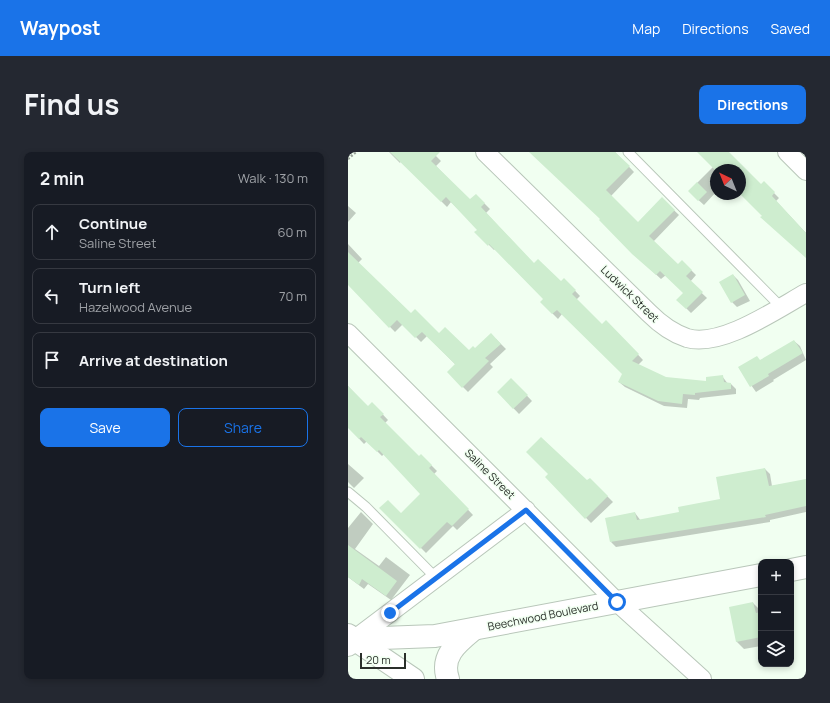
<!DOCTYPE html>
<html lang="en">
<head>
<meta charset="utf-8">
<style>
	:root { --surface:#171b24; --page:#242831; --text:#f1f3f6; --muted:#9ea1a6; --line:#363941; --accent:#1a73e8 }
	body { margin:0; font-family:Manrope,sans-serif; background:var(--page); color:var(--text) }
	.controls { position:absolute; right:12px; bottom:12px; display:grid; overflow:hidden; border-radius:8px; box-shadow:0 2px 6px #0003 }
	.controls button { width:36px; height:36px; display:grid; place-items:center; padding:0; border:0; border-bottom:1px solid var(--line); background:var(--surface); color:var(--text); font:20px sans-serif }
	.compass { position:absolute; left:362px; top:12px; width:36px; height:36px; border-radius:50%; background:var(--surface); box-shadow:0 2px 6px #0003; rotate:317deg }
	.scale { position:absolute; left:12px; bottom:10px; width:46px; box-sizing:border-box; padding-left:4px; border:2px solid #2a2f2a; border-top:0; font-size:11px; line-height:14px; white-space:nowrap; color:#2a2f2a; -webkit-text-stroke:3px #f1fff1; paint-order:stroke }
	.stop { position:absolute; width:12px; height:12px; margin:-9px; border:3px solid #1a73e8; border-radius:50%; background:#fff }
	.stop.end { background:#1a73e8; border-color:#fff; box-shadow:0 1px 4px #0008 }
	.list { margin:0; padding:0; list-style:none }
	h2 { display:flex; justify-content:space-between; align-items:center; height:52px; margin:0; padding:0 16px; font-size:17px }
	h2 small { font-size:13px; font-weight:400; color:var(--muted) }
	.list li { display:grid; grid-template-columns:26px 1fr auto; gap:12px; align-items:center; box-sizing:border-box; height:56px; margin:0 8px 8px; padding:0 8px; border:1px solid var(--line); border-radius:8px }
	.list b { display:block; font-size:15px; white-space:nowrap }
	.list p { margin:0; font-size:13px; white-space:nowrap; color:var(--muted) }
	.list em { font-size:13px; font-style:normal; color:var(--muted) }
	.actions { display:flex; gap:8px; padding:12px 16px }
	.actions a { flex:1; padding:9px 0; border:1px solid var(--accent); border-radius:8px; text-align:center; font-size:14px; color:var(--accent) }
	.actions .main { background:var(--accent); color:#fff }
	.icon { flex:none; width:22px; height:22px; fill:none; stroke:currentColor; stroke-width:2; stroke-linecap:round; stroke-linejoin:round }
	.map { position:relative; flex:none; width:458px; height:527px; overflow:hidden; border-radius:8px }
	header { display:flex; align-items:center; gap:24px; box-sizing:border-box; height:56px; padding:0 20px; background:var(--accent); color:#fff }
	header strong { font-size:19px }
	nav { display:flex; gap:22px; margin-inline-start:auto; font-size:14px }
	.intro { display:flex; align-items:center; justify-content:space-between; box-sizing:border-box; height:96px; padding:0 24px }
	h1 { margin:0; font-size:28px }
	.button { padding:10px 18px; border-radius:8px; background:var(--accent); color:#fff; font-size:14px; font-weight:700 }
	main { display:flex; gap:24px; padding:0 24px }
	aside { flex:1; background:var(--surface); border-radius:8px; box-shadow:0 2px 6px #0003 }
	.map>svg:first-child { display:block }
	.shadow { fill:#0003 }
	.building { fill:#ceedcf }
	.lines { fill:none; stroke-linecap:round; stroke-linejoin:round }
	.lane-casing { stroke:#b9c7ba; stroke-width:11 }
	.street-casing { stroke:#b9c7ba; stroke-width:20 }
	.secondary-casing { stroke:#b9c7ba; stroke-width:24 }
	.primary-casing { stroke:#b9c7ba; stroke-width:24 }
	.path { stroke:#99a399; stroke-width:2.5; stroke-dasharray:2 2; stroke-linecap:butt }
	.lane { stroke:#fff; stroke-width:9 }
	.street { stroke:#fff; stroke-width:18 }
	.secondary { stroke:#fff; stroke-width:22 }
	.primary { stroke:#fff; stroke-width:22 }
	.route { stroke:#1a73e8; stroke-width:5 }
	.labels { text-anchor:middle; stroke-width:3; stroke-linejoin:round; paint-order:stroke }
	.street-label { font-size:11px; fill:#2a2f2a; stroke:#f1fff1 }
</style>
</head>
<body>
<header>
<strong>Waypost</strong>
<nav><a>Map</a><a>Directions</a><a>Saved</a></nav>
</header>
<div class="intro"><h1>Find us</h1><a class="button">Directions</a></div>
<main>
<aside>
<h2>2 min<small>Walk · 130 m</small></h2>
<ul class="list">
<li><svg class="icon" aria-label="ahead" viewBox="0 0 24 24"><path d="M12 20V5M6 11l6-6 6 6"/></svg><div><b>Continue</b><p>Saline Street</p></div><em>60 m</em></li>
<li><svg class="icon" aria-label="left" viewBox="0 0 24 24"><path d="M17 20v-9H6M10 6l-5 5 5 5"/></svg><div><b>Turn left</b><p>Hazelwood Avenue</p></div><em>70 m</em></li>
<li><svg class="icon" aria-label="arrive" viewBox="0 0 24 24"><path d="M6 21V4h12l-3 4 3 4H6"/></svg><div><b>Arrive at destination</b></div></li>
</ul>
<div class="actions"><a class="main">Save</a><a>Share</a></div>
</aside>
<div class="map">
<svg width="458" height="527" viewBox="0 0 458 527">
	<rect width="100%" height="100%" fill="#f1fff1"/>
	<!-- shadow -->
	<path class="shadow" d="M 41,0 L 84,0 L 93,9 L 88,14 L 122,49 L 128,43 L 142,57 L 138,61 L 186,112 L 213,130 L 216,127 L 232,144 L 228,148 L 254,173 L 258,169 L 295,208 L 290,213 L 317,226 L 360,230 L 374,224 L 380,232 L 383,232 L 388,237 L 388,242 L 352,246 L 351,248 L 340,247 L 339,256 L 316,254 L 277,235 L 271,230 L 275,222 L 214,162 L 210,167 L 193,150 L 196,147 L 147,97 L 146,98 L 128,80 L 131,78 L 103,50 L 99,55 L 53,9 L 52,11 Z
		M 184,0 L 267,0 L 286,20 L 263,44 L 290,71 L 314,47 L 331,63 L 305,90 L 330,114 L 334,109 L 348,123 L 342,130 L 359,146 L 343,161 L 330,148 L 336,141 L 318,123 L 313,127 L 290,106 L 254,67 Z
		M 351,0 L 378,0 L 413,33 L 416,31 L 431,46 L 428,49 L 458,81 L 458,105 L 392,41 L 392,18 L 368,18 L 368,40 L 356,53 L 346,44 L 341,39 L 365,15 Z
		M 0,54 L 8,61 L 0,70 Z
		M 0,92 L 14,107 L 10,111 L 63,162 L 91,182 L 121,200 L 148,187 L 158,197 L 142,212 L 145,215 L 120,240 L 100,220 L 108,213 L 79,184 L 73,190 L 55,172 L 47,180 L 0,132 Z
		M 385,123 L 390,128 L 402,149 L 389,155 L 384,150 Z
		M 446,189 L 452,194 L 458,208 L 425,228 L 426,229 L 408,240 L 391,216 L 413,209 Z
		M 163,227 L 184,249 L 171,262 L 150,240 Z
		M 0,234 L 20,255 L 24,251 L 40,268 L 37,271 L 71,306 L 73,303 L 89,319 L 86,322 L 125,363 L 109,378 L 105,374 L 78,401 L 33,356 L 53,362 L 73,342 L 36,302 L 34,304 L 19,289 L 16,292 L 0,275 Z
		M 0,312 L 16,326 L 6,336 L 0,330 Z
		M 417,317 L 422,322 L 424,334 L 458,328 L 458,360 L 422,368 L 422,370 L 268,395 L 263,390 L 287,361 L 293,369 L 332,361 L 373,348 Z
		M 198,325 L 239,330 L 242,327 L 265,350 L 243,371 Z
		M 13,360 L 25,372 L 7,397 L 31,414 L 38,405 L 62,423 L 43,448 L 20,432 L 16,437 L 0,425 L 0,376 Z
		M 405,451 L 413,459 L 413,494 L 396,497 L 388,489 Z"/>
	<!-- building -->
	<path class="building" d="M 42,0 L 92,0 L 83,9 L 122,47 L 128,42 L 137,51 L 133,55 L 186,111 L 190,107 L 213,129 L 216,126 L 228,138 L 224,142 L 254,172 L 258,168 L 291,202 L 284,209 L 318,225 L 358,229 L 358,225 L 375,223 L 376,230 L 383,231 L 383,237 L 347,241 L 347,243 L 335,242 L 334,252 L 310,249 L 270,230 L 274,222 L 209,158 L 204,162 L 192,150 L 195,147 L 141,92 L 140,94 L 126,80 L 129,78 L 98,45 L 93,50 Z
		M 181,0 L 267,0 L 282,14 L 258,38 L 290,70 L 314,45 L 327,58 L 301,84 L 330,112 L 334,108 L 344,118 L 338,124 L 355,140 L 338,157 L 328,148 L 335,141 L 312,119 L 308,123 L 284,102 L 251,68 L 252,67 Z
		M 349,0 L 381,0 L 413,32 L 416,29 L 427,40 L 424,44 L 458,81 L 458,106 L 412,65 L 414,64 L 392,42 L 392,18 L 367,18 Z
		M 349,30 L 359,40 L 350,49 L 340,39 Z
		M 0,100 L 63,161 L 67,157 L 91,181 L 97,175 L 121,198 L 125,194 L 127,196 L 143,181 L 153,192 L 137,206 L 141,209 L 114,236 L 99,220 L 107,212 L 74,180 L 67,186 L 49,168 L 41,176 L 0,133 Z
		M 385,122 L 397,143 L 383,151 L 371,130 Z
		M 446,188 L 455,201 L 420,222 L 421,224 L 402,235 L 390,215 L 409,204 L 412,208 Z
		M 163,226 L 180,243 L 165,257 L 149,240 Z
		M 0,234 L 20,254 L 24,250 L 36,262 L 32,265 L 71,304 L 73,302 L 84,313 L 81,316 L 121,357 L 104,374 L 99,370 L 72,397 L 31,356 L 40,348 L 53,361 L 72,342 L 31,298 L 29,300 L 13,285 L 11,287 L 0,276 Z
		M 193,285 L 239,328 L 242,326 L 260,344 L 237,367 L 197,325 L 200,322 L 178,300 Z
		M 417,316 L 421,334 L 458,327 L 458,354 L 417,363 L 418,365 L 262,390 L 257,366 L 287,360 L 289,368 L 331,360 L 330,355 L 372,347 L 368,325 Z
		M 0,393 L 49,429 L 38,444 L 14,427 L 11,433 L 0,425 Z
		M 405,450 L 408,461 L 413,460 L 413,485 L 388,490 L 381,455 Z"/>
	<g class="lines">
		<!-- lane casing -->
		<g class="lane-casing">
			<path id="lane" d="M 280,0 L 433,155
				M 0,340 L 18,355 L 88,426"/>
		</g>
		<!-- street casing -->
		<g class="street-casing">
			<path id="street" d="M 137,0 L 301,161 C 312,172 324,181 339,186 C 373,196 429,157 458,141
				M 439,0 L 458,19
				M 0,181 L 269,450 L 354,527
				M 7,487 L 178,358"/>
		</g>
		<!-- secondary casing -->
		<g class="secondary-casing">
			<path id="secondary" d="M 443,418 L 458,415
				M 0,493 L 7,487 L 87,484 L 413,423"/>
		</g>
		<!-- primary casing -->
		<g class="primary-casing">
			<path id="primary" d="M 0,483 L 65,527
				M 100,527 C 92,504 109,491 126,477"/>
		</g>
		<!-- path -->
		<path class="path" d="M 0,7 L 8,0"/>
		<!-- lane -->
		<use href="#lane" class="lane"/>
		<!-- street -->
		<use href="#street" class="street"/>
		<!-- secondary -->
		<use href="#secondary" class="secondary"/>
		<!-- primary -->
		<use href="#primary" class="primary"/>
	</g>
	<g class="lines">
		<!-- route -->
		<path class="route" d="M 42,461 L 178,358 L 269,450"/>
	</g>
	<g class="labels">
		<!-- street labels -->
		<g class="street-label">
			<text transform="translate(282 142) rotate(44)" y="4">Ludwick Street</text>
			<text transform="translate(142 322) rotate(45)" y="4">Saline Street</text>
			<text transform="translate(195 464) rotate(-11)" y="4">Beechwood Boulevard</text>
		</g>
	</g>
</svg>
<div class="controls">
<button>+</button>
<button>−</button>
<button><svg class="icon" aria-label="layers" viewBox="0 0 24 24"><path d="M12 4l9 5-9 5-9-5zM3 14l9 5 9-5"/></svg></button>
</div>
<svg class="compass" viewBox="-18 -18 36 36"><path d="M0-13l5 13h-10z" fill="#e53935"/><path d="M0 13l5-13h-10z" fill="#9ea1a6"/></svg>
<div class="scale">20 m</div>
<div class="stop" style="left:269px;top:450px"></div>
<div class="stop end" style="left:42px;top:461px"></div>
</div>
</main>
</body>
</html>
